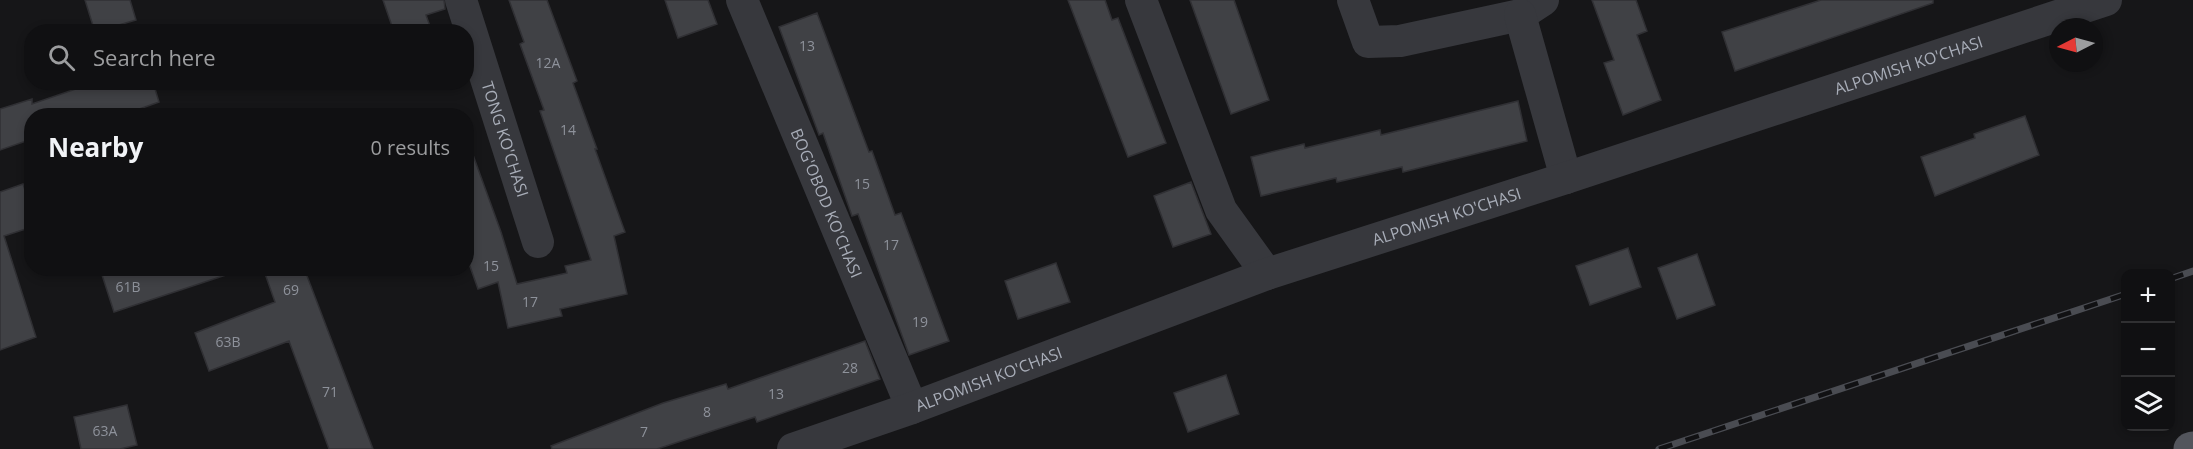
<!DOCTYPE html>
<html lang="en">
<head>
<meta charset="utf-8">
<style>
	:root { --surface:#101012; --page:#19191b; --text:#f1f3f6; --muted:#9c9d9f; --line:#303032 }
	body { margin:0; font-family:"Open Sans",sans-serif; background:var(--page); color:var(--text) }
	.controls { position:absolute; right:18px; bottom:18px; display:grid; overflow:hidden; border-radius:12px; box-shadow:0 3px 9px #0003 }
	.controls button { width:54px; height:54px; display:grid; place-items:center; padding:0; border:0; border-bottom:2px solid var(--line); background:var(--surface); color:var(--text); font:30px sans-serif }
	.compass { position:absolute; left:2049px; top:18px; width:54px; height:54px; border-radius:50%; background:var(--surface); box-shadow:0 3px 9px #0003; rotate:264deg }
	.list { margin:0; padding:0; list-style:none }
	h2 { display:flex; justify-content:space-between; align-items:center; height:78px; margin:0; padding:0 24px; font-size:26px }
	h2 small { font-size:20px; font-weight:400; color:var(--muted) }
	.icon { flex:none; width:33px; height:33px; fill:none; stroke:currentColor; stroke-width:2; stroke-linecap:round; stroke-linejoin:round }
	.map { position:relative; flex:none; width:2193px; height:449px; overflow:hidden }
	.search { position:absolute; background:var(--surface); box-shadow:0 3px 9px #0003; left:24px; top:24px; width:450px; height:66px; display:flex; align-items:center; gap:15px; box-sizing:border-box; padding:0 21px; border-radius:24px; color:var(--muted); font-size:22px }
	.panel { position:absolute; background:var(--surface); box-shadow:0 3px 9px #0003; left:24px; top:108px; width:450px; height:168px; border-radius:24px }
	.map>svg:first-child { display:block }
	.building { fill:#404145; stroke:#303034; stroke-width:1.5 }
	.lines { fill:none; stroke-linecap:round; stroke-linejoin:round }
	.minor { stroke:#37383d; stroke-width:32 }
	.major { stroke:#53555c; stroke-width:33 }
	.rail-casing { stroke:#4a4c52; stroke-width:7 }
	.rail { stroke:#111113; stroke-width:4.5; stroke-dasharray:14; stroke-linecap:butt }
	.labels { text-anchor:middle; stroke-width:4.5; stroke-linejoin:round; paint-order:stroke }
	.number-label { font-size:14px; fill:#8e929b }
	.street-label { font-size:16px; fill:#a8adb8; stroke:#111113 }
</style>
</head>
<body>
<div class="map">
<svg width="2193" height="449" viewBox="0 0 2193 449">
	<rect width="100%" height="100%" fill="#161618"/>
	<!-- building -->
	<path class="building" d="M 85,0 L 130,0 L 136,20 L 95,32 Z
		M 383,0 L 444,0 L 445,9 L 426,15 L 432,32 L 394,32 Z
		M 509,0 L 547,0 L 577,81 L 573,83 L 597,149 L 595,149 L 625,232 L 614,236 L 627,294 L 560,309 L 562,316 L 508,328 L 498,282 L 478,289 L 466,255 L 466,145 L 469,144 L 501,232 L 517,284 L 567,273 L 565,266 L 591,260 L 540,111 L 544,110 L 520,44 L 524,42 Z
		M 665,0 L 708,0 L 717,24 L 678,38 Z
		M 1068,0 L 1105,0 L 1112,20 L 1118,18 L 1166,143 L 1128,157 Z
		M 1190,0 L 1234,0 L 1269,100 L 1231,114 Z
		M 1592,0 L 1636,0 L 1647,31 L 1637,35 L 1661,100 L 1623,115 L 1604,63 L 1614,60 Z
		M 1821,0 L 1933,0 L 1933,3 L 1735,71 L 1722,32 Z
		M 817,13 L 869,152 L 872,151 L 895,215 L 901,213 L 949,341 L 909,355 L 858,214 L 852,216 L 823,133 L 819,135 L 779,27 Z
		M 96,82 L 153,82 L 159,102 L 120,116 L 32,116 L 32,139 L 0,150 L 0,109 L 32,99 L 32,104 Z
		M 1518,101 L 1527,141 L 1403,172 L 1402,167 L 1337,182 L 1336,178 L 1261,196 L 1251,157 L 1304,144 L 1305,148 L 1380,130 L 1381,135 Z
		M 2025,116 L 2039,155 L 1935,196 L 1921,157 L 1975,138 L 1974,134 Z
		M 1191,182 L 1211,234 L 1173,247 L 1154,196 Z
		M 23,184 L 32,210 L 32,227 L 4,236 L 36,337 L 0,350 L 0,192 Z
		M 1628,248 L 1641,287 L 1590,305 L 1576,266 Z
		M 1697,254 L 1715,305 L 1677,319 L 1658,268 Z
		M 1056,263 L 1070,302 L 1018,319 L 1005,281 Z
		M 122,268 L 231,268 L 232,273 L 114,312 L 102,275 Z
		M 263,268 L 304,268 L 373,449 L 329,449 L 289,341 L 209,371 L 195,333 L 275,302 Z
		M 865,341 L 880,379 L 757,422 L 755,417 L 657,449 L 552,449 L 551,446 L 663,403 L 726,384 L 728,389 Z
		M 1226,375 L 1239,414 L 1188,432 L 1174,393 Z
		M 127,405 L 137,445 L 120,449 L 81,449 L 74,417 Z"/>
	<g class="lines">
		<!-- minor -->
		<g class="minor">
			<path id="s1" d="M 461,0 L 538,242"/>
			<path id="s2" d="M 742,0 L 912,408"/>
			<path d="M 1141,0 L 1221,210 L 1267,274"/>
			<path d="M 1353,0 L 1368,42 L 1400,41 L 1520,15 L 1543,0"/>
			<path d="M 1520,15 L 1566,178"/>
			<path id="s3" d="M 793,449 L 912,408 L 1267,274 L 1566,178 L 2106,0"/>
		</g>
		<!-- major -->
		<path class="major" d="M 2190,449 L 2193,448"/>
		<!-- rail casing -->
		<g class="rail-casing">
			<path id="rail" d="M 2170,279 L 2193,271
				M 1659,449 L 2126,294"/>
		</g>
		<!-- rail -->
		<use href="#rail" class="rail"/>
	</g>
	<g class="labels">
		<!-- number labels -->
		<g class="number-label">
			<text x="807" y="51">13</text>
			<text x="548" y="68">12A</text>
			<text x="568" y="135">14</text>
			<text x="862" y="189">15</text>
			<text x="891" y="250">17</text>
			<text x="491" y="271">15</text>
			<text x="128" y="292">61B</text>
			<text x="291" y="295">69</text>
			<text x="530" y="307">17</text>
			<text x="920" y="327">19</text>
			<text x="228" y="347">63B</text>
			<text x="850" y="373">28</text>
			<text x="330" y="397">71</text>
			<text x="776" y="399">13</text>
			<text x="707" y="417">8</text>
			<text x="105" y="436">63A</text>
			<text x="644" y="437">7</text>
		</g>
		<!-- street labels -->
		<g class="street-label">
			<text dy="6" stroke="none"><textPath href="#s3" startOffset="1180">ALPOMISH KO'CHASI</textPath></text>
			<text dy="6" stroke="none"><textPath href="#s1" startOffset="146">TONG KO'CHASI</textPath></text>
			<text dy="6" stroke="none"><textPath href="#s2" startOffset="220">BOG'OBOD KO'CHASI</textPath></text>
			<text dy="6" stroke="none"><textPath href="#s3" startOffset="694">ALPOMISH KO'CHASI</textPath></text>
			<text dy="6" stroke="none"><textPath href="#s3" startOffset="208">ALPOMISH KO'CHASI</textPath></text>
		</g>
	</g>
</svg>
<div class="controls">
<button>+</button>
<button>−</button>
<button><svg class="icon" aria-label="layers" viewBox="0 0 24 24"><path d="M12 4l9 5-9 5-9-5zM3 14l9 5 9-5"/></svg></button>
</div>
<svg class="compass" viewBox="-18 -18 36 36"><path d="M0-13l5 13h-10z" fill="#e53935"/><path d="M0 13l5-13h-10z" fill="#9c9d9f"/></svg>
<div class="search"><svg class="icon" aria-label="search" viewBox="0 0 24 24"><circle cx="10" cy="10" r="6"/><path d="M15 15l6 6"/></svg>Search here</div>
<section class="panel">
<h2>Nearby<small>0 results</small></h2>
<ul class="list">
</ul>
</section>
</div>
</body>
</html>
